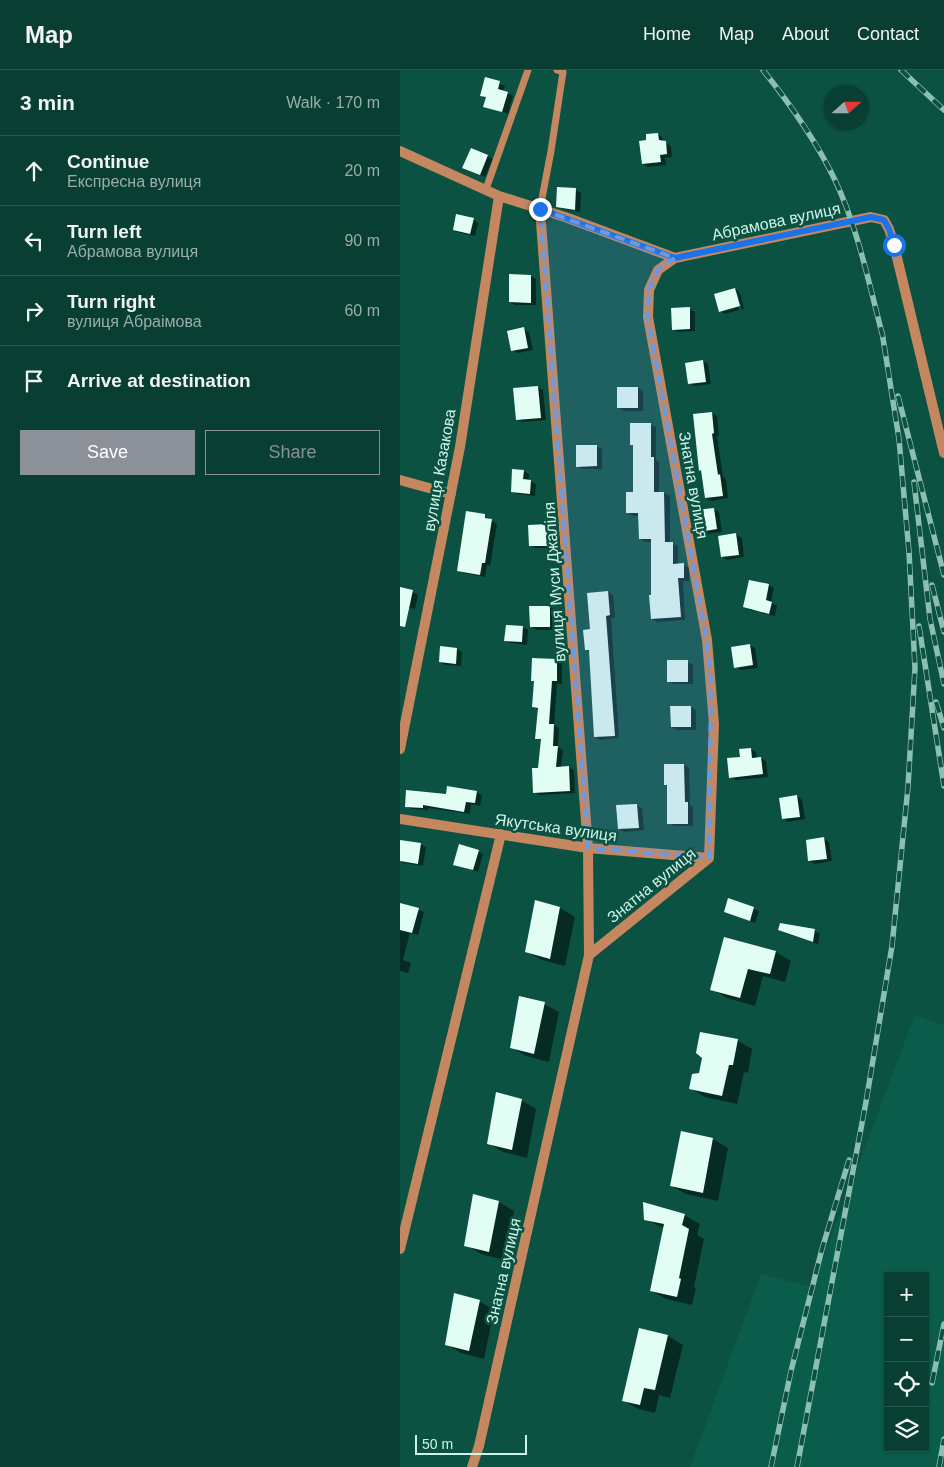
<!DOCTYPE html>
<html lang="en">
<head>
<meta charset="utf-8">
<style>
	:root { --surface:#093e32; --page:#12453a; --text:#f1f3f6; --muted:#99aeac; --line:#29574d; --accent:#8c9099 }
	body { margin:0; font-family:Helvetica,sans-serif; background:var(--page); color:var(--text) }
	.controls { position:absolute; right:15px; bottom:15px; display:grid; overflow:hidden; border-radius:0px; box-shadow:0 1px 4px #0004 }
	.controls button { width:45px; height:45px; display:grid; place-items:center; padding:0; border:0; border-bottom:1px solid var(--line); background:var(--surface); color:var(--text); font:25px sans-serif }
	.compass { position:absolute; left:424px; top:15px; width:45px; height:45px; border-radius:50%; background:var(--surface); box-shadow:0 1px 4px #0004; rotate:69deg }
	.scale { position:absolute; left:15px; bottom:12px; width:112px; box-sizing:border-box; padding-left:5px; border:2px solid #cdf4e7; border-top:0; font-size:14px; line-height:18px; white-space:nowrap; color:#cdf4e7; -webkit-text-stroke:4px #0c5242; paint-order:stroke }
	.stop { position:absolute; width:15px; height:15px; margin:-11px; border:4px solid #1a73e8; border-radius:50%; background:#fff }
	.stop.end { background:#1a73e8; border-color:#fff; box-shadow:0 1px 5px #0008 }
	.list { margin:0; padding:0; list-style:none }
	h2 { display:flex; justify-content:space-between; align-items:center; height:65px; margin:0; padding:0 20px; font-size:21px }
	h2 small { font-size:16px; font-weight:400; color:var(--muted) }
	.list li { display:grid; grid-template-columns:32px 1fr auto; gap:15px; align-items:center; box-sizing:border-box; height:70px; padding:0 20px; border-top:1px solid var(--line) }
	.list b { display:block; font-size:19px; white-space:nowrap }
	.list p { margin:0; font-size:16px; white-space:nowrap; color:var(--muted) }
	.list em { font-size:16px; font-style:normal; color:var(--muted) }
	.actions { display:flex; gap:10px; padding:15px 20px }
	.actions a { flex:1; padding:11px 0; border:1px solid var(--accent); border-radius:0px; text-align:center; font-size:18px; color:var(--accent) }
	.actions .main { background:var(--accent); color:#fff }
	.icon { flex:none; width:28px; height:28px; fill:none; stroke:currentColor; stroke-width:2; stroke-linecap:round; stroke-linejoin:round }
	.map { position:relative; flex:none; width:544px; height:1397px; overflow:hidden }
	header { display:flex; align-items:center; gap:30px; box-sizing:border-box; height:70px; padding:0 25px; background:var(--surface); border-bottom:1px solid var(--line) }
	header strong { font-size:24px }
	nav { display:flex; gap:28px; margin-inline-start:auto; font-size:18px }
	main { display:flex }
	aside { flex:1; background:var(--surface) }
	.map>svg:first-child { display:block }
	.built { fill:#0a5d4b; fill-rule:evenodd }
	.shadow { fill:#0007 }
	.building { fill:#e2fdf3 }
	.lines { fill:none; stroke-linecap:round; stroke-linejoin:round }
	.lane { stroke:#c5875f; stroke-width:7 }
	.street { stroke:#c5875f; stroke-width:10 }
	.rail-casing { stroke:#8dbfb1; stroke-width:5.5 }
	.rail { stroke:#0c5242; stroke-width:4; stroke-dasharray:11; stroke-linecap:butt }
	.route { stroke:#1a73e8; stroke-width:6 }
	.marked { fill:#6c99df; fill-opacity:0.2; stroke:#6c99df; stroke-width:4; stroke-dasharray:10 6; stroke-linejoin:round }
	.labels { text-anchor:middle; stroke-width:5; stroke-linejoin:round; paint-order:stroke }
	.street-label { font-size:16px; fill:#cdf4e7; stroke:#0c5242 }
</style>
</head>
<body>
<header>
<strong>Map</strong>
<nav><a>Home</a><a>Map</a><a>About</a><a>Contact</a></nav>
</header>
<main>
<aside>
<h2>3 min<small>Walk · 170 m</small></h2>
<ul class="list">
<li><svg class="icon" aria-label="ahead" viewBox="0 0 24 24"><path d="M12 20V5M6 11l6-6 6 6"/></svg><div><b>Continue</b><p>Експресна вулиця</p></div><em>20 m</em></li>
<li><svg class="icon" aria-label="left" viewBox="0 0 24 24"><path d="M17 20v-9H6M10 6l-5 5 5 5"/></svg><div><b>Turn left</b><p>Абрамова вулиця</p></div><em>90 m</em></li>
<li><svg class="icon" aria-label="right" viewBox="0 0 24 24"><path d="M7 20v-9h11M14 6l5 5-5 5"/></svg><div><b>Turn right</b><p>вулиця Абраімова</p></div><em>60 m</em></li>
<li><svg class="icon" aria-label="arrive" viewBox="0 0 24 24"><path d="M6 21V4h12l-3 4 3 4H6"/></svg><div><b>Arrive at destination</b></div></li>
</ul>
<div class="actions"><a class="main">Save</a><a>Share</a></div>
</aside>
<div class="map">
<svg width="544" height="1397" viewBox="0 0 544 1397">
	<rect width="100%" height="100%" fill="#0c5242"/>
	<!-- built -->
	<path class="built" d="M 515,945 L 544,955 L 544,1397 L 290,1397 L 361,1204 L 412,1217 ZM 488,1206 L 525,1206 L 525,1378 L 488,1378 Z"/>
	<!-- shadow -->
	<path class="shadow" d="M 86,9 L 105,16 L 103,21 L 113,26 L 108,44 L 85,36 L 87,28 L 82,25 Z
		M 258,64 L 263,68 L 264,72 L 271,76 L 272,87 L 265,88 L 266,95 L 248,97 L 243,94 L 248,71 Z
		M 87,86 L 93,89 L 85,107 L 69,100 Z
		M 176,120 L 181,123 L 180,142 L 163,139 L 158,136 Z
		M 73,149 L 78,153 L 75,166 L 60,163 L 54,160 Z
		M 110,206 L 131,206 L 136,209 L 136,235 L 115,235 L 110,232 Z
		M 335,219 L 340,223 L 344,239 L 342,240 L 337,222 L 335,222 L 339,240 L 325,244 L 320,241 Z
		M 289,239 L 295,242 L 295,261 L 278,262 L 273,259 Z
		M 123,259 L 129,262 L 133,280 L 118,283 L 112,280 Z
		M 303,291 L 308,294 L 311,314 L 294,316 L 289,313 Z
		M 138,317 L 143,320 L 146,350 L 123,352 L 117,349 L 115,319 Z
		M 238,318 L 243,321 L 243,341 L 224,341 L 219,338 Z
		M 311,343 L 317,346 L 319,366 L 317,366 L 323,407 L 326,409 L 328,428 L 311,431 L 306,428 L 303,402 L 300,400 Z
		M 250,354 L 256,357 L 256,390 L 259,392 L 259,423 L 264,423 L 270,426 L 270,473 L 278,476 L 278,495 L 284,495 L 289,498 L 289,511 L 283,511 L 285,550 L 257,552 L 252,549 L 252,472 L 245,472 L 240,469 L 239,446 L 233,446 L 228,443 L 235,424 Z
		M 196,376 L 202,379 L 202,399 L 183,399 L 177,396 Z
		M 114,400 L 124,401 L 129,404 L 129,411 L 136,414 L 135,426 L 117,424 L 112,421 Z
		M 314,439 L 319,442 L 322,462 L 305,464 L 300,461 Z
		M 67,443 L 85,446 L 97,454 L 90,496 L 87,495 L 85,507 L 64,503 L 59,500 Z
		M 149,456 L 154,459 L 154,478 L 135,478 L 130,475 Z
		M 336,464 L 342,468 L 344,487 L 327,490 L 322,487 Z
		M 350,511 L 369,515 L 374,518 L 371,532 L 377,536 L 375,546 L 350,540 L 344,537 Z
		M 0,519 L 13,522 L 18,525 L 15,539 L 0,535 Z
		M 208,522 L 213,525 L 215,548 L 211,548 L 219,668 L 200,670 L 195,667 L 190,582 L 186,579 Z
		M 150,537 L 155,540 L 155,560 L 136,560 L 131,556 Z
		M 123,557 L 128,560 L 127,575 L 111,573 L 106,570 Z
		M 350,575 L 355,578 L 358,598 L 341,600 L 335,597 Z
		M 41,577 L 57,579 L 62,582 L 61,596 L 45,595 L 40,592 Z
		M 157,590 L 162,593 L 162,614 L 157,614 L 154,655 L 159,658 L 158,677 L 163,680 L 161,698 L 169,697 L 174,700 L 175,723 L 140,725 L 134,722 L 140,699 L 142,671 L 137,668 L 139,640 L 133,637 Z
		M 287,592 L 293,595 L 293,614 L 274,614 L 268,611 Z
		M 291,637 L 296,640 L 296,660 L 277,660 L 272,657 Z
		M 351,679 L 356,682 L 357,688 L 361,688 L 366,691 L 368,707 L 336,710 L 331,707 L 342,688 Z
		M 265,695 L 284,695 L 289,698 L 290,735 L 293,737 L 293,756 L 274,756 L 269,753 L 268,717 L 265,715 Z
		M 76,722 L 82,725 L 80,736 L 71,734 L 70,744 L 28,738 L 28,740 L 12,739 L 6,736 L 47,725 Z
		M 397,726 L 402,730 L 405,749 L 388,752 L 383,748 Z
		M 236,735 L 242,738 L 244,760 L 224,762 L 219,759 Z
		M 424,769 L 429,772 L 432,791 L 415,794 L 410,791 Z
		M 20,774 L 26,777 L 23,796 L 4,793 L 0,791 L 0,781 Z
		M 78,781 L 83,784 L 78,802 L 54,794 Z
		M 329,830 L 359,841 L 355,853 L 325,842 Z
		M 136,832 L 160,838 L 175,847 L 165,896 L 142,890 L 127,882 Z
		M 0,834 L 24,842 L 18,865 L 10,863 L 3,890 L 11,893 L 8,903 L 0,901 Z
		M 381,854 L 415,861 L 420,864 L 418,874 L 385,863 L 379,859 Z
		M 325,868 L 376,882 L 391,891 L 385,912 L 363,906 L 355,936 L 327,928 L 312,919 Z
		M 144,934 L 159,942 L 149,992 L 126,986 L 111,977 Z
		M 337,970 L 352,979 L 348,1003 L 344,1002 L 337,1034 L 305,1027 L 290,1018 L 300,1004 Z
		M 121,1030 L 136,1039 L 127,1088 L 103,1082 L 88,1073 Z
		M 282,1062 L 313,1069 L 328,1078 L 318,1131 L 286,1124 L 271,1116 Z
		M 74,1126 L 99,1132 L 114,1141 L 104,1190 L 81,1184 L 66,1175 Z
		M 284,1145 L 300,1154 L 297,1165 L 304,1169 L 294,1217 L 296,1218 L 292,1235 L 266,1229 L 251,1221 L 265,1159 L 245,1149 Z
		M 79,1231 L 94,1240 L 84,1289 L 61,1283 L 46,1274 Z
		M 240,1259 L 268,1266 L 283,1275 L 270,1328 L 259,1325 L 255,1343 L 238,1339 L 223,1330 Z"/>
	<!-- building -->
	<path class="building" d="M 85,7 L 100,11 L 98,19 L 108,22 L 102,42 L 83,37 L 86,27 L 80,26 Z
		M 258,63 L 259,70 L 266,71 L 267,84 L 260,85 L 261,92 L 242,94 L 239,71 L 246,70 L 246,64 Z
		M 71,78 L 88,85 L 80,105 L 62,98 Z
		M 157,117 L 176,118 L 175,140 L 156,137 Z
		M 56,144 L 74,148 L 70,164 L 53,160 Z
		M 109,204 L 131,205 L 131,233 L 109,232 Z
		M 335,218 L 340,236 L 319,242 L 314,224 Z
		M 290,237 L 290,259 L 272,260 L 271,238 Z
		M 124,257 L 128,278 L 111,281 L 107,261 Z
		M 303,290 L 306,312 L 288,314 L 285,293 Z
		M 138,316 L 141,348 L 116,350 L 113,318 Z
		M 217,317 L 238,317 L 238,338 L 217,338 Z
		M 312,342 L 314,363 L 312,364 L 318,405 L 320,404 L 323,426 L 305,428 L 301,400 L 299,401 L 293,344 Z
		M 230,353 L 251,353 L 251,387 L 254,387 L 254,422 L 264,422 L 265,472 L 273,472 L 273,494 L 284,493 L 284,508 L 278,508 L 281,547 L 251,549 L 249,525 L 251,525 L 251,469 L 239,469 L 238,443 L 226,443 L 226,422 L 233,422 L 233,375 L 230,375 Z
		M 176,375 L 197,375 L 197,396 L 176,397 Z
		M 112,399 L 124,400 L 123,409 L 131,410 L 130,424 L 111,422 Z
		M 314,438 L 317,459 L 299,462 L 296,440 Z
		M 66,441 L 85,444 L 85,448 L 92,449 L 85,493 L 82,493 L 80,505 L 57,501 Z
		M 149,454 L 149,476 L 129,476 L 128,455 Z
		M 336,463 L 339,485 L 321,487 L 318,466 Z
		M 349,510 L 369,514 L 366,530 L 372,532 L 369,544 L 343,537 Z
		M 0,517 L 13,520 L 5,557 L 0,556 Z
		M 208,521 L 210,545 L 206,546 L 215,666 L 194,667 L 189,580 L 185,580 L 183,560 L 190,559 L 187,523 Z
		M 129,536 L 150,536 L 150,557 L 130,557 Z
		M 106,555 L 123,556 L 122,572 L 104,571 Z
		M 350,574 L 353,595 L 334,598 L 331,577 Z
		M 40,576 L 57,578 L 56,594 L 39,592 Z
		M 132,588 L 157,589 L 157,611 L 152,611 L 149,654 L 154,654 L 153,676 L 158,676 L 156,697 L 169,696 L 170,721 L 133,723 L 132,698 L 138,698 L 141,669 L 135,669 L 138,638 L 132,637 L 134,611 L 131,611 Z
		M 267,590 L 288,590 L 288,612 L 267,612 Z
		M 270,636 L 291,636 L 291,657 L 271,657 Z
		M 351,678 L 352,688 L 361,687 L 363,704 L 329,708 L 327,688 L 340,687 L 339,679 Z
		M 264,694 L 284,694 L 285,732 L 288,732 L 288,754 L 267,754 L 267,715 L 264,715 Z
		M 47,716 L 77,721 L 75,733 L 66,732 L 64,742 L 23,735 L 23,738 L 5,737 L 6,720 L 46,724 Z
		M 397,725 L 400,747 L 382,749 L 379,728 Z
		M 237,734 L 239,758 L 218,759 L 216,735 Z
		M 424,767 L 427,789 L 408,791 L 406,770 Z
		M 0,770 L 21,773 L 18,794 L 0,791 Z
		M 59,774 L 79,780 L 73,800 L 53,795 Z
		M 328,828 L 354,837 L 350,851 L 324,842 Z
		M 135,830 L 160,837 L 150,889 L 125,882 Z
		M 0,833 L 19,838 L 12,863 L 0,860 Z
		M 380,853 L 415,859 L 413,872 L 378,860 Z
		M 324,867 L 376,881 L 370,904 L 348,899 L 340,928 L 310,920 Z
		M 119,926 L 145,932 L 134,984 L 110,978 Z
		M 300,962 L 338,969 L 333,995 L 329,995 L 322,1026 L 289,1019 L 292,1004 L 299,1003 L 302,988 L 296,983 Z
		M 96,1022 L 122,1029 L 112,1080 L 87,1074 Z
		M 281,1061 L 313,1068 L 303,1123 L 270,1116 Z
		M 73,1124 L 99,1131 L 89,1182 L 64,1176 Z
		M 243,1132 L 285,1144 L 282,1155 L 289,1159 L 279,1208 L 281,1209 L 277,1227 L 250,1221 L 264,1154 L 244,1150 Z
		M 54,1223 L 80,1230 L 69,1281 L 45,1275 Z
		M 239,1258 L 268,1265 L 255,1320 L 244,1318 L 240,1335 L 222,1331 Z"/>
	<g class="lines">
		<!-- lane -->
		<path class="lane" d="M 86,119 L 128,0
			M 140,139 L 151,81 L 163,2 L 157,0"/>
		<!-- street -->
		<path class="street" d="M 0,81 L 99,126 L 165,147 L 275,188
			M 140,139 L 188,778 L 189,885
			M 0,410 L 51,424
			M 0,679 L 60,377 L 99,126
			M 0,749 L 188,778 L 309,788
			M 0,1179 L 101,764
			M 72,1397 L 79,1376 L 189,885 L 309,788 L 314,654 L 307,570 L 248,247 L 249,220 L 258,200 L 275,188 L 471,147 L 484,150 L 489,159 L 494,175 L 544,383"/>
		<!-- rail casing -->
		<g class="rail-casing">
			<path id="rail" d="M 363,0 C 390,34 415,69 434,108 C 458,158 469,214 483,267
				M 501,0 L 544,40
				M 498,326 L 544,505
				M 514,412 L 530,549 L 544,614
				M 532,515 L 544,562
				M 519,556 L 544,716
				M 536,632 L 544,658
				M 532,1313 L 544,1254
				M 371,1397 L 391,1301 L 422,1179 L 449,1090
				M 397,1397 L 466,1032 L 492,876 L 508,717 L 515,598 L 509,482 L 499,369 L 482,262
				M 539,1397 L 544,1369"/>
		</g>
		<!-- rail -->
		<use href="#rail" class="rail"/>
	</g>
	<g class="lines">
		<!-- route -->
		<path class="route" d="M 140,139 L 275,188 L 471,147 L 484,150 L 489,159 L 494,175"/>
	</g>
	<!-- marked area -->
	<path class="marked" d="M 140,139 L 275,188 L 258,200 L 249,220 L 248,247 L 307,570 L 311,610 L 309,788 L 188,778 Z"/>
	<g class="labels">
		<!-- street labels -->
		<g class="street-label">
			<text transform="translate(376 151) rotate(-12)" y="6">Абрамова вулиця</text>
			<text transform="translate(39 400) rotate(-80)" y="6">вулиця Казакова</text>
			<text transform="translate(294 415) rotate(80)" y="6">Знатна вулиця</text>
			<text transform="translate(154 512) rotate(-94)" y="6">вулиця Муси Джаліля</text>
			<text transform="translate(156 757) rotate(8)" y="6">Якутська вулиця</text>
			<text transform="translate(251 815) rotate(-39)" y="6">Знатна вулиця</text>
			<text transform="translate(103 1201) rotate(-77)" y="6">Знатна вулиця</text>
		</g>
	</g>
</svg>
<div class="controls">
<button>+</button>
<button>−</button>
<button><svg class="icon" aria-label="locate" viewBox="0 0 24 24"><circle cx="12" cy="12" r="6"/><path d="M12 2v4M12 18v4M2 12h4M18 12h4"/></svg></button>
<button><svg class="icon" aria-label="layers" viewBox="0 0 24 24"><path d="M12 4l9 5-9 5-9-5zM3 14l9 5 9-5"/></svg></button>
</div>
<svg class="compass" viewBox="-18 -18 36 36"><path d="M0-13l5 13h-10z" fill="#e53935"/><path d="M0 13l5-13h-10z" fill="#99aeac"/></svg>
<div class="scale">50 m</div>
<div class="stop" style="left:494px;top:175px"></div>
<div class="stop end" style="left:140px;top:139px"></div>
</div>
</main>
</body>
</html>
